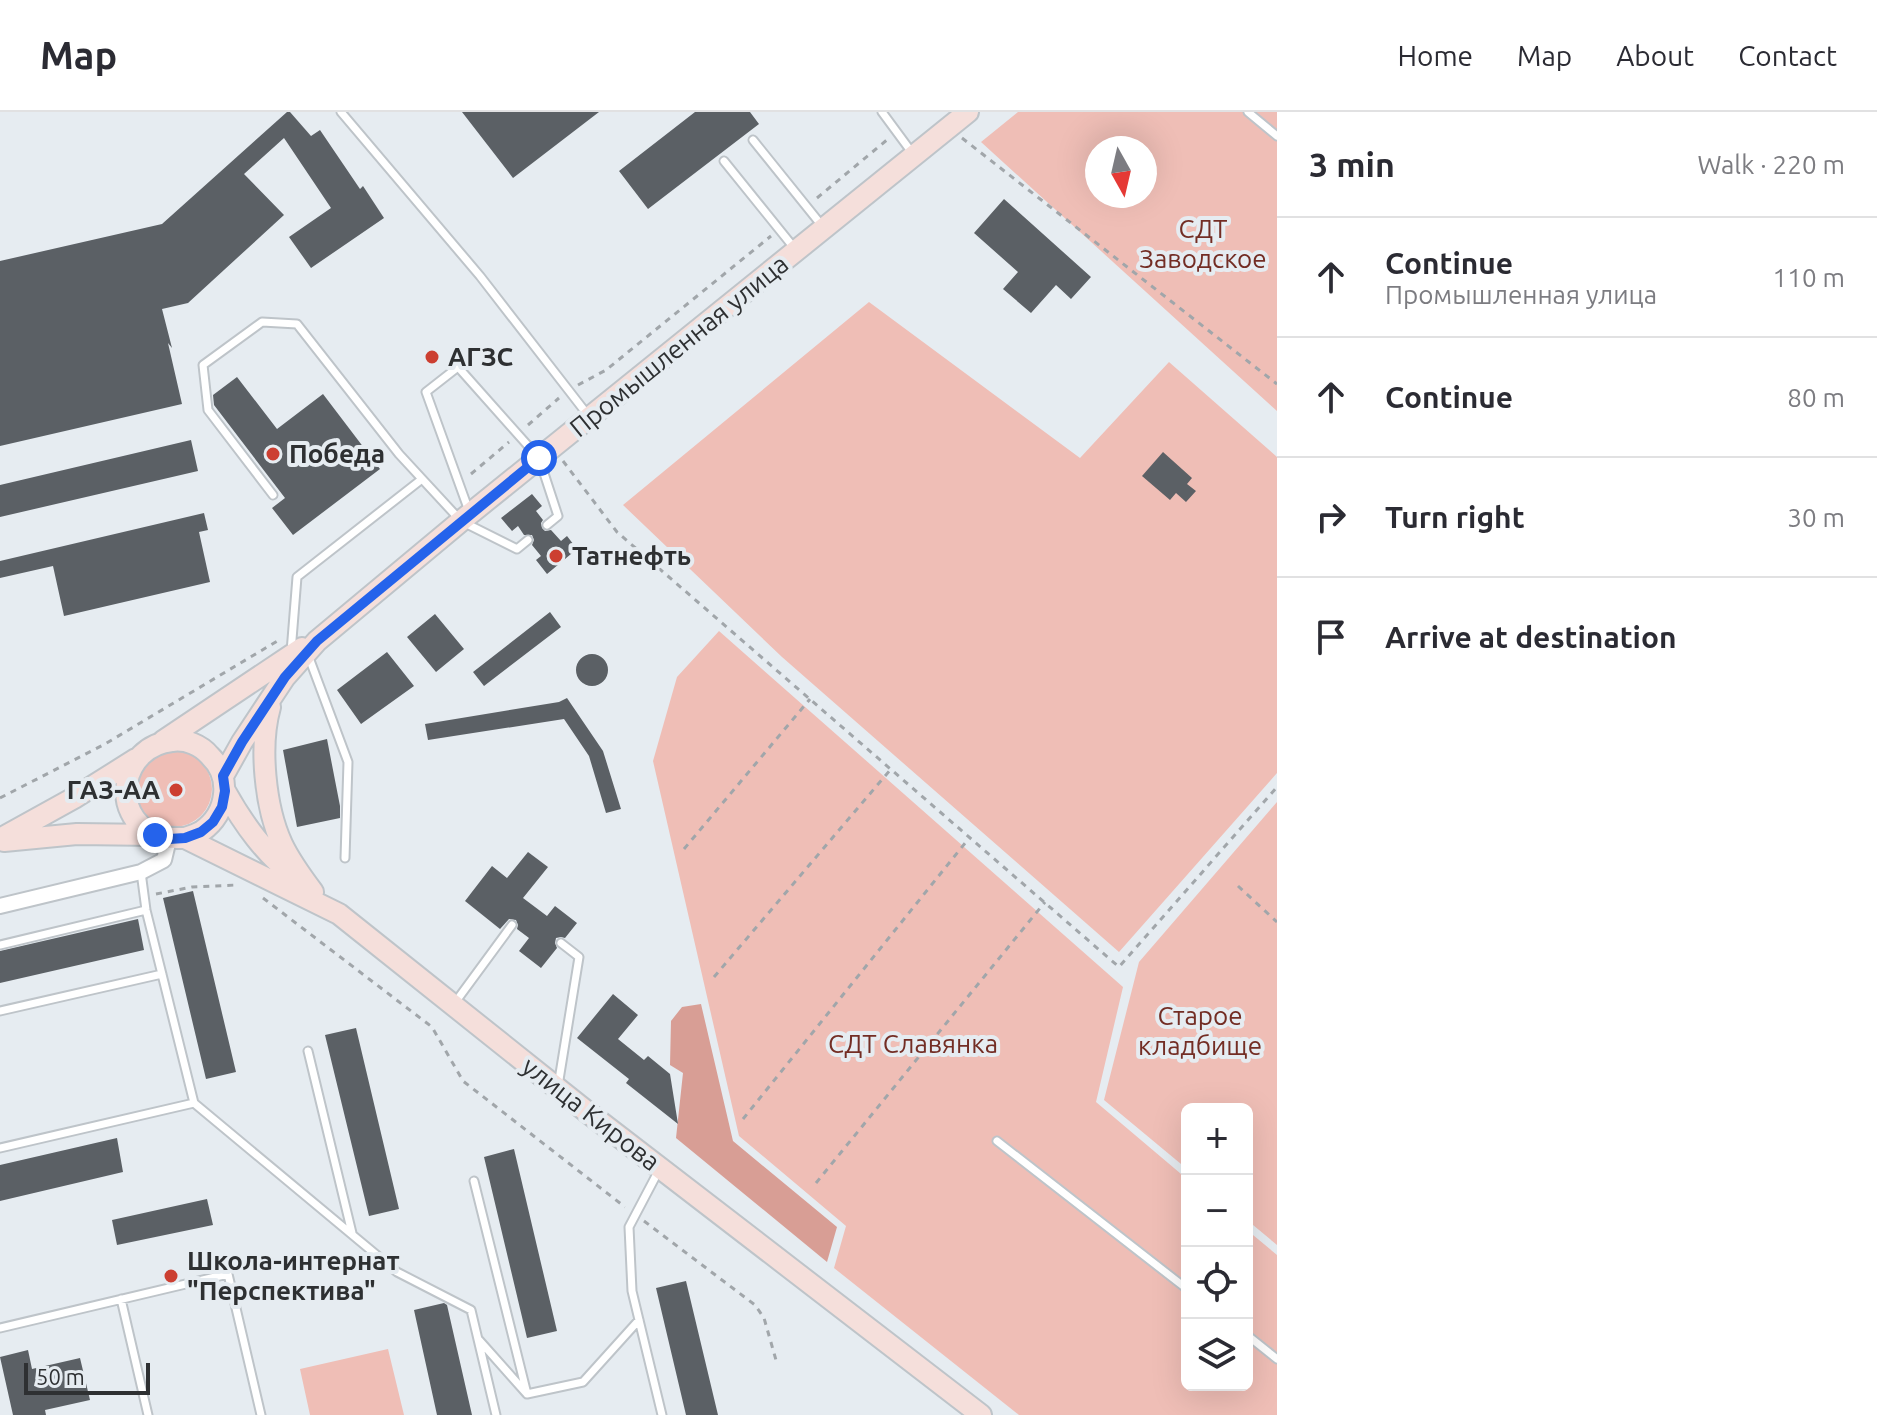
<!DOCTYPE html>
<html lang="en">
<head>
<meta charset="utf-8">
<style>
	:root { --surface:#fff; --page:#f7f7f7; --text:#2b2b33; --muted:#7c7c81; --line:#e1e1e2 }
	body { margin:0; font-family:Ubuntu,sans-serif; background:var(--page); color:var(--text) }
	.controls { position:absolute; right:24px; bottom:24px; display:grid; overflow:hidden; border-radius:12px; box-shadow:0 8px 32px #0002 }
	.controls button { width:72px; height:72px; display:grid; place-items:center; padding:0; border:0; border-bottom:2px solid var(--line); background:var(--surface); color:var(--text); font:40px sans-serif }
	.compass { position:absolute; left:1085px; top:24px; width:72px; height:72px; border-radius:50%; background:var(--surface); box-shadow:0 8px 32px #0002; rotate:172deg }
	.scale { position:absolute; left:24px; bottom:20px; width:126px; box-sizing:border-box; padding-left:8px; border:4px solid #2e3032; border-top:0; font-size:22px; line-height:28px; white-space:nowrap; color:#2e3032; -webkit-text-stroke:6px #e6ecf1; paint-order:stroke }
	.stop { position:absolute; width:24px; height:24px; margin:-18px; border:6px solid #2563eb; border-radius:50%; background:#fff }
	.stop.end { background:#2563eb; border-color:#fff; box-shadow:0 2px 8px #0008 }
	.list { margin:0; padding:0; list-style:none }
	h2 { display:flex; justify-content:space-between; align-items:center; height:104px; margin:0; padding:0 32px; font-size:34px }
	h2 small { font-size:26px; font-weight:400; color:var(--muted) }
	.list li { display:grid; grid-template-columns:52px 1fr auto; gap:24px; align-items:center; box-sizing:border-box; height:120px; padding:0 32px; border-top:2px solid var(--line) }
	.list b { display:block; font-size:30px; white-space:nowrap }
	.list p { margin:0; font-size:26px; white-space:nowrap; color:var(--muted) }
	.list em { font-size:26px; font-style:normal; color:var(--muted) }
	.icon { flex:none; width:44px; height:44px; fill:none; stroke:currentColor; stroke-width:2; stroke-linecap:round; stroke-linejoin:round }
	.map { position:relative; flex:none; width:1277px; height:1303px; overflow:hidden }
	header { display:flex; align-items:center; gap:48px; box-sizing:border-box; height:112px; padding:0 40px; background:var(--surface); border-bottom:2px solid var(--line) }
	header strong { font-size:38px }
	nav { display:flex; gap:44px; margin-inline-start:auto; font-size:28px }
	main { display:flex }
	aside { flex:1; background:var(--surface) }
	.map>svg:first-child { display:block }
	.green { fill:#efbeb6; fill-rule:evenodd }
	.forest { fill:#d89e95 }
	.building { fill:#5b6065 }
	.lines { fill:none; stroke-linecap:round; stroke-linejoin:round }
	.service-casing { stroke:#bec4c9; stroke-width:11 }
	.minor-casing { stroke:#bec4c9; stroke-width:18 }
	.secondary-casing { stroke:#bec4c9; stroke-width:24 }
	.path { stroke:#a1a6aa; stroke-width:3; stroke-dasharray:6 6; stroke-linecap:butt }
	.service { stroke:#fff; stroke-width:7 }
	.minor { stroke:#fff; stroke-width:14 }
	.secondary { stroke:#f5dfdb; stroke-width:20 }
	.route { stroke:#2563eb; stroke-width:10 }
	.poi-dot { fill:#cc3f31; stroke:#e6ecf1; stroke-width:3 }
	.labels { text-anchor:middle; stroke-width:8; stroke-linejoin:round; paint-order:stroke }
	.park-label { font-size:26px; fill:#732d24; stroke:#e6ecf1 }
	.street-label { font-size:26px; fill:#2e3032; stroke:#e6ecf1 }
	.poi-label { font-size:26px; font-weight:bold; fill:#2e3032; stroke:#e6ecf1; text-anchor:start }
</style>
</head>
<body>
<header>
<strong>Map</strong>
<nav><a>Home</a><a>Map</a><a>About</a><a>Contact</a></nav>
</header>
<main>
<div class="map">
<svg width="1277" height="1303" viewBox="0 0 1277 1303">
	<rect width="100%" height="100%" fill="#e6ecf1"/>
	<!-- green -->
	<path class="green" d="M 1018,0 L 1277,0 L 1277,299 L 981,30 ZM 1097,36 L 1145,36 L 1145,84 L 1097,84 Z
		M 869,190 L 1080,346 L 1169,250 L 1277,345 L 1277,661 L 1119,840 L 782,545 L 623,393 Z
		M 719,519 L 1123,875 L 1096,990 L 1187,1067 L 1187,1273 L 1247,1273 L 1247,1118 L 1277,1143 L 1277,1303 L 1019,1303 L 834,1156 L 846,1114 L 739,1024 L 653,649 L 677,565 Z
		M136 677a38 38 0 1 1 76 0a38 38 0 1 1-76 0Z
		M 1277,690 L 1277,1133 L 1247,1108 L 1247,997 L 1187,997 L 1187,1057 L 1104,988 L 1139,850 Z
		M 388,1237 L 404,1303 L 310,1303 L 300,1257 Z"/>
	<!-- forest -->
	<path class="forest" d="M 701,892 L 733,1029 L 837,1115 L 827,1150 L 676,1026 L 683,961 L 670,953 L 671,909 L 682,895 Z"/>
	<!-- building -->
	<path class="building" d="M 287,0 L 290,0 L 311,24 L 320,18 L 360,77 L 363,74 L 384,106 L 311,156 L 289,125 L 331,96 L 284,26 L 244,62 L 284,103 L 188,191 L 162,197 L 172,236 L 168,231 L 182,292 L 0,334 L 0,149 L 162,112 Z
		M 462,0 L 599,0 L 513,66 Z
		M 695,0 L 750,0 L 759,12 L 648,97 L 619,59 Z
		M 1004,87 L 1091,165 L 1071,187 L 1056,173 L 1031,201 L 1003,177 L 1018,160 L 974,121 Z
		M 237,265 L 277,317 L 323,282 L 380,357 L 293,423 L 272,396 L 285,386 L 214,293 L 213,283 Z
		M 191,328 L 198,359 L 0,405 L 0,373 Z
		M 1163,340 L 1192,366 L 1187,372 L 1196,379 L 1186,390 L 1176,381 L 1170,388 L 1142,364 Z
		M 532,382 L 542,394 L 536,399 L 543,408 L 541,411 L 542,416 L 545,419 L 551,418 L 561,429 L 567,424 L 577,437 L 547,462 L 536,448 L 541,444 L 532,433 L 534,428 L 532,423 L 524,423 L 518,414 L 512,419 L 501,406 Z
		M 204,401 L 208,418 L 199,420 L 210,470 L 64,504 L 53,454 L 0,466 L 0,449 Z
		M 550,500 L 561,515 L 484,574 L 473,560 Z
		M 435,502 L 464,537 L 436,560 L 407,525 Z
		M 387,540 L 414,574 L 361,612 L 337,578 Z
		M576 558a16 16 0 1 1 32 0a16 16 0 1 1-32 0Z
		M 567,586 L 603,639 L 621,697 L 606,701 L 589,644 L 564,607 L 428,628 L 425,612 L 559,590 Z
		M 327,627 L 340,694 L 340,706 L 297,715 L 283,638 Z
		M 528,740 L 548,755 L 523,786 L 547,804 L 555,794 L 577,811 L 565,826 L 561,825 L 556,826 L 555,831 L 557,836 L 541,856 L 519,839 L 529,826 L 517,817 L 518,813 L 516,808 L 509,807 L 500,817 L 465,789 L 492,754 L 507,766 Z
		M 193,779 L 236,960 L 206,967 L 163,786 Z
		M 138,807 L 144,838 L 0,871 L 0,839 Z
		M 613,882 L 638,903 L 618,927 L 644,948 L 648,944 L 670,962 L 678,1012 L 626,971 L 629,967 L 577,926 Z
		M 356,916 L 399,1097 L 369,1104 L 325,923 Z
		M 117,1026 L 123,1060 L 0,1089 L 0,1053 Z
		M 514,1037 L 557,1219 L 527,1226 L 484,1045 Z
		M 207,1087 L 213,1113 L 117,1133 L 112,1108 Z
		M 686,1169 L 718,1303 L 686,1303 L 656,1176 Z
		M 444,1191 L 447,1193 L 472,1303 L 437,1303 L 414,1198 Z
		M 28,1238 L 32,1257 L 80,1246 L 90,1288 L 45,1298 L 46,1303 L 13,1303 L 0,1245 Z"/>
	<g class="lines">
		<!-- service casing -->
		<g class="service-casing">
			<path id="service" d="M 341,0 L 480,164 L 587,302
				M 882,0 L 913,42
				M 1248,0 L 1277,24
				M 753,28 L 823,115
				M 724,49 L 795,137
				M 273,383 L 208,298 L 203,253 L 262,210 L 297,212 L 399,342 L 461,409 L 517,437 L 528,428
				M 469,399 L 426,280 L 458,255 L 539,346 L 558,404 L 547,413
				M 291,540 L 297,465 L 422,367
				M 308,543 L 348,650 L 345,746
				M 0,833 L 146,798
				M 454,892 L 512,813
				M 0,899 L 162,862
				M 308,939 L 352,1121
				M 558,974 L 579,845 L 561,831
				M 194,991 L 397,1160 L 471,1198 L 496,1303
				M 997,1029 L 1187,1177
				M 0,1036 L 194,991 L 146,798 L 141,760
				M 659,1058 L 629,1115 L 632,1179 L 662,1303
				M 474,1069 L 527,1282
				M 121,1187 L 148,1303
				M 0,1216 L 228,1162 L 261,1303
				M 1247,1223 L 1277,1247
				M 479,1228 L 527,1282 L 583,1270 L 639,1208"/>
		</g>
		<!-- minor casing -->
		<g class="minor-casing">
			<path id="minor" d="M 0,794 L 141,760 L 164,748 L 169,727"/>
		</g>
		<!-- secondary casing -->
		<g class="secondary-casing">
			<path id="secondary" d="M 270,595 C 259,634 265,695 282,732 C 290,749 301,764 313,780
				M 163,629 L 302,536
				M 223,664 L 242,630 L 285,565 L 317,529 L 461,409 L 968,0
				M 225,679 C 244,713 265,742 296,766
				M 185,726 C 191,724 197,722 202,719 C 228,701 232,665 210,644 C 201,633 186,627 172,629 C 122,634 108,702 155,723 C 165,727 175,726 185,726 L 339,802 L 586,999 L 981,1303
				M 0,727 L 74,686 L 136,647
				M 4,729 L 77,722 L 155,723"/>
		</g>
		<!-- path -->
		<path class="path" d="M 962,26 L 1277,272
			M 817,86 L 888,27
			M 578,273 L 606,258 L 771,124
			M 528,313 L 559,286
			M 563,349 L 617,420 L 1119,855 L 1277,675
			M 471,362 L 509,330
			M 0,686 L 105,632 L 279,528
			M 684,737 L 810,587
			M 1238,774 L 1277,810
			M 156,782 L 192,775 L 236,773
			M 263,786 L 432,915 L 463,969 L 625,1095
			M 714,865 L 891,657
			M 743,1007 L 970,725
			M 816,1071 L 1045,790
			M 644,1109 L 755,1193 L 764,1206 L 776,1248"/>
		<!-- service -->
		<use href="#service" class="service"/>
		<!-- minor -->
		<use href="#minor" class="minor"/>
		<!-- secondary -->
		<use href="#secondary" class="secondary"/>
	</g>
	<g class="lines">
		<!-- route -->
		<path class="route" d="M 155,723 L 169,727 L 185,726 L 201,720 L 213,710 L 222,695 L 225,679 L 223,664 L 242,630 L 285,565 L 317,529 L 539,346"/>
	</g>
	<!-- markers -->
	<g class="poi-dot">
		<circle cx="432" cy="245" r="8"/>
		<circle cx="273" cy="342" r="8"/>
		<circle cx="556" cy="444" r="8"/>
		<circle cx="176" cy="678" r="8"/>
		<circle cx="171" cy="1164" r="8"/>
	</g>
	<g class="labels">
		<!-- park labels -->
		<g class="park-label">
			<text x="1203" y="126">СДТ<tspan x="1203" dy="30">Заводское</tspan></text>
			<text x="1200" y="913">Старое<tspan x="1200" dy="30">кладбище</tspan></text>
			<text x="913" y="941">СДТ Славянка</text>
		</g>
		<!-- street labels -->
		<g class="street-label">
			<text transform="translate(679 234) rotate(-39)" y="9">Промышленная улица</text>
			<text transform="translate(591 1002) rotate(38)" y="9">улица Кирова</text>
		</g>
		<!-- poi labels -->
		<g class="poi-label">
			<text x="448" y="254">АГЗС</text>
			<text x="289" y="351">Победа</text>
			<text x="572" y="453">Татнефть</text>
			<text x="160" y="687" text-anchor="end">ГАЗ-АА</text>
			<text x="187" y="1158">Школа-интернат<tspan x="187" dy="30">"Перспектива"</tspan></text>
		</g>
	</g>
</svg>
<div class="controls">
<button>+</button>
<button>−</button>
<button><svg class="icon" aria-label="locate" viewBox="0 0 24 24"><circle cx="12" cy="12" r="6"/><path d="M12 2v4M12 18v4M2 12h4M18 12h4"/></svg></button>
<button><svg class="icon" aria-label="layers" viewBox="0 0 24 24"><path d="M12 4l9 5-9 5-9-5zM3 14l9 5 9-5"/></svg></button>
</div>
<svg class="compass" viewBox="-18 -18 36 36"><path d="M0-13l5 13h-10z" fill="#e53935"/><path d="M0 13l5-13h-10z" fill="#7c7c81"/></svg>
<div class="scale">50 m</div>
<div class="stop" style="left:539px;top:346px"></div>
<div class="stop end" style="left:155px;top:723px"></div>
</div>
<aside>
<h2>3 min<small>Walk · 220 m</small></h2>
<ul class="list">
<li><svg class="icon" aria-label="ahead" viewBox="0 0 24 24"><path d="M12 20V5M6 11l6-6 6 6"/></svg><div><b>Continue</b><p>Промышленная улица</p></div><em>110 m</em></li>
<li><svg class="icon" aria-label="ahead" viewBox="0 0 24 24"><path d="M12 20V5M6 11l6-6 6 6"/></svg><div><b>Continue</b></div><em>80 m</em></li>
<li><svg class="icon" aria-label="right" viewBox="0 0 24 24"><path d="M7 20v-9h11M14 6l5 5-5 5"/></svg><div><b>Turn right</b></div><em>30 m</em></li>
<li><svg class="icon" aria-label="arrive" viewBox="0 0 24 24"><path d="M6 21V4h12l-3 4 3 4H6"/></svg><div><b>Arrive at destination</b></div></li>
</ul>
</aside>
</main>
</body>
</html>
